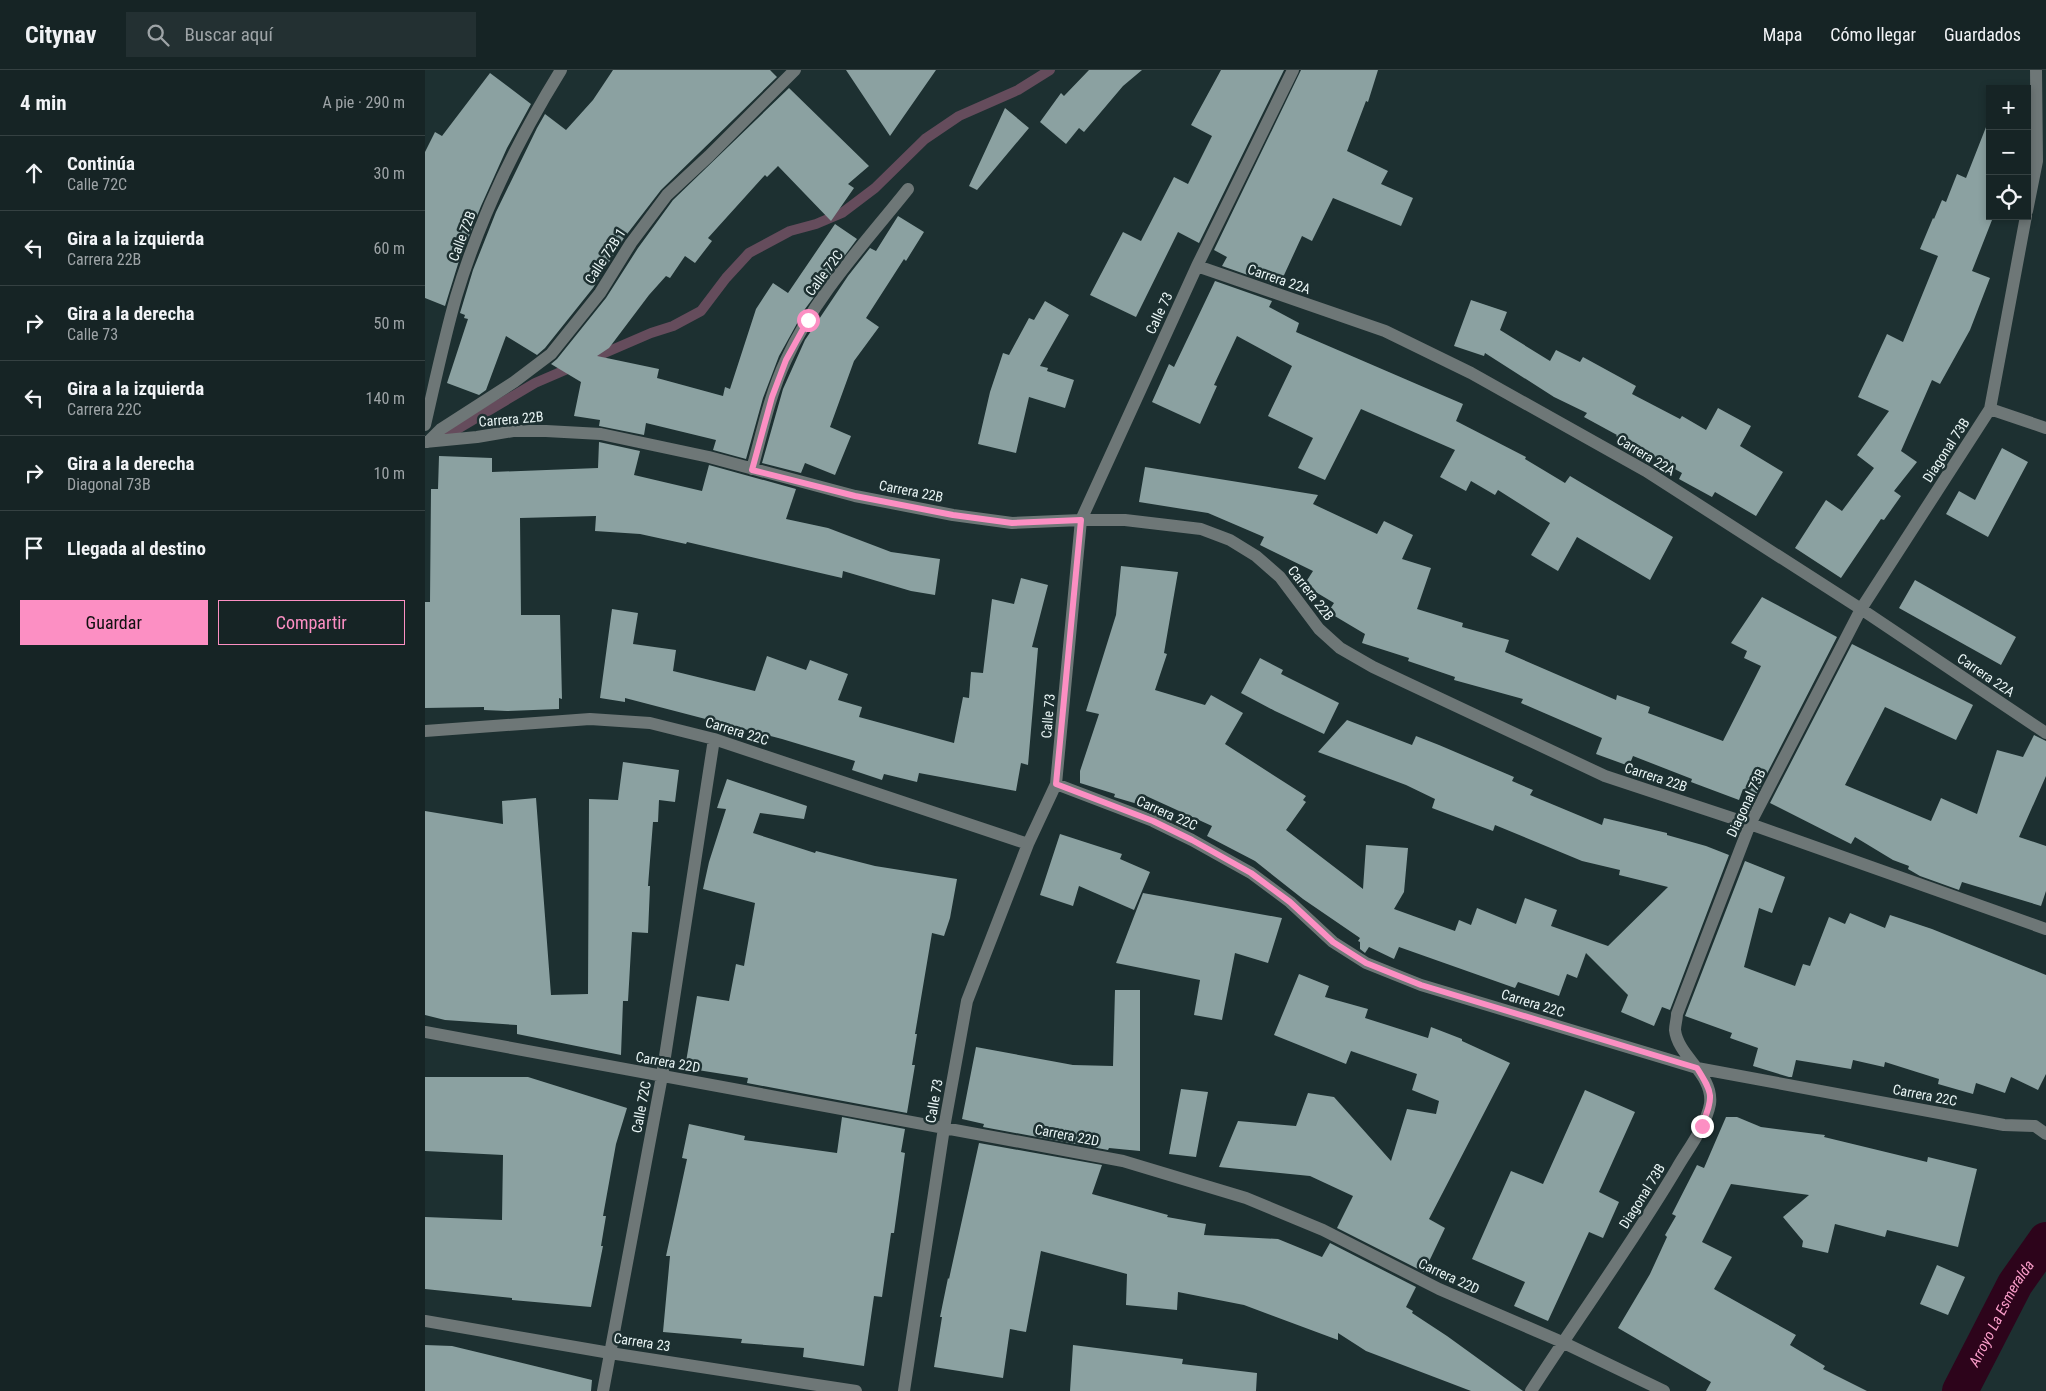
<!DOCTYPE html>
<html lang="es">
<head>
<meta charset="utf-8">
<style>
	:root { --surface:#162425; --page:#233032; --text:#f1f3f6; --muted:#9ea4a7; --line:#354142; --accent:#fc8fc3 }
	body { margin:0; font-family:"Roboto Condensed",sans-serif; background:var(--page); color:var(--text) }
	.controls { position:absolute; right:15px; top:15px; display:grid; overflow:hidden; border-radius:0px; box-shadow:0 2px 8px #0003 }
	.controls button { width:45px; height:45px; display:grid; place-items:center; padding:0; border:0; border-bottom:1px solid var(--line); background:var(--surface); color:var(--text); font:25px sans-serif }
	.stop { position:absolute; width:15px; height:15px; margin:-11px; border:4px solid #fc8fc3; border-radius:50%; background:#fff }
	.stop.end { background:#fc8fc3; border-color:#fff; box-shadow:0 1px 5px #0008 }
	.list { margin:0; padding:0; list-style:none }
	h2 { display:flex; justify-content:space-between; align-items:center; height:65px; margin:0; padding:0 20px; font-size:21px }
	h2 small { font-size:16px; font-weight:400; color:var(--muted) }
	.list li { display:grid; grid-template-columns:32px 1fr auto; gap:15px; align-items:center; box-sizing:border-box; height:75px; padding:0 20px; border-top:1px solid var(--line) }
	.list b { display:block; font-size:19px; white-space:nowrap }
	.list p { margin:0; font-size:16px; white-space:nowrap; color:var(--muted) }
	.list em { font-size:16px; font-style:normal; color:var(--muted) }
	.actions { display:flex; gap:10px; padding:15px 20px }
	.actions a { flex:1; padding:11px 0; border:1px solid var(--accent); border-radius:0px; text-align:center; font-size:18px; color:var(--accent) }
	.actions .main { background:var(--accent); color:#111 }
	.icon { flex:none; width:28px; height:28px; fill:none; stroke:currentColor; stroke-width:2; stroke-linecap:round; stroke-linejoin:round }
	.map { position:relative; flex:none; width:1621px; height:1321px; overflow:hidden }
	header { display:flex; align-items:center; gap:30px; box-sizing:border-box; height:70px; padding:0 25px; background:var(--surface); border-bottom:1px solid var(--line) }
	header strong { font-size:24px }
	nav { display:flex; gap:28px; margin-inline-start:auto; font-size:18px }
	.search { width:350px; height:45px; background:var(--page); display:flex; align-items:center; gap:12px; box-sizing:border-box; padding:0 18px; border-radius:0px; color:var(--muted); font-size:19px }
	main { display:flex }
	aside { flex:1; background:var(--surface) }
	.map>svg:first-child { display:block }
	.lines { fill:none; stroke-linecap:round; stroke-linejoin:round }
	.stream { stroke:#654c5c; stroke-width:10 }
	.canal { stroke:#2d041b; stroke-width:36 }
	.building { fill:#8ba1a1 }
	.minor { stroke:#6e7777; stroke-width:12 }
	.route { stroke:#fc8fc3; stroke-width:6 }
	.labels { text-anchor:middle; stroke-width:5; stroke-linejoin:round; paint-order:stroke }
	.street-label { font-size:14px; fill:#e9f5f5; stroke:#1d3031 }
	.water-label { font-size:15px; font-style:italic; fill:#fa9dc9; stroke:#1d3031 }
</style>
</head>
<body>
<header>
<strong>Citynav</strong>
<div class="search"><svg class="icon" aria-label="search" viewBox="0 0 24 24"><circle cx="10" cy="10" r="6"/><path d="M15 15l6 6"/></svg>Buscar aquí</div>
<nav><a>Mapa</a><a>Cómo llegar</a><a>Guardados</a></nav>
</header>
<main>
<aside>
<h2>4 min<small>A pie · 290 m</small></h2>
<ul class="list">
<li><svg class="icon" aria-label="ahead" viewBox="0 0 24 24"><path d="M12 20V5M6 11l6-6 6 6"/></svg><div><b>Continúa</b><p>Calle 72C</p></div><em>30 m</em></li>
<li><svg class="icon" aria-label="left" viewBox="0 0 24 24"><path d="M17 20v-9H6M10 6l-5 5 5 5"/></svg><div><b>Gira a la izquierda</b><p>Carrera 22B</p></div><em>60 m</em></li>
<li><svg class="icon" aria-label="right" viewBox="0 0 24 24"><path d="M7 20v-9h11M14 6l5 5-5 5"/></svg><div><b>Gira a la derecha</b><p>Calle 73</p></div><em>50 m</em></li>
<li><svg class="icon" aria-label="left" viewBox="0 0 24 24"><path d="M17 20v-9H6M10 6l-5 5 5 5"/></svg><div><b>Gira a la izquierda</b><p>Carrera 22C</p></div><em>140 m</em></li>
<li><svg class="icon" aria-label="right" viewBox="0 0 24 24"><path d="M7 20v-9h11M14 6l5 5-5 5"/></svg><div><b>Gira a la derecha</b><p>Diagonal 73B</p></div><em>10 m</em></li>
<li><svg class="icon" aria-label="arrive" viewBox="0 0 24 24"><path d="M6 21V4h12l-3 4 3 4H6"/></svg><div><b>Llegada al destino</b></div></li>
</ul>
<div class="actions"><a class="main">Guardar</a><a>Compartir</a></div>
</aside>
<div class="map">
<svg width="1621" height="1321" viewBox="0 0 1621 1321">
	<rect width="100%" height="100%" fill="#1d3031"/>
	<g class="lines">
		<!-- stream -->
		<path class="stream" d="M 14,370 L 110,313 L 226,263 L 248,256 L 276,241 L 301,208 L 324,183 L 365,161 L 391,154 L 417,143 L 450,118 L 500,69 L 534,46 L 593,20 L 625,0"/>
		<!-- canal -->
		<path class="canal" id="s1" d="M 1535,1321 L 1590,1214 L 1621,1170"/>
	</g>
	<!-- building -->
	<path class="building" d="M 188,0 L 345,0 L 352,7 L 236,120 L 199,168 L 168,218 L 120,278 L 112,285 L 81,266 L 61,320 L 54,325 L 22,313 L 43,249 L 39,248 L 40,245 L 35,243 L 48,200 L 71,142 L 112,58 L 120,44 L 141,60 L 168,30 Z
		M 421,0 L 511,0 L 465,66 Z
		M 664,0 L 717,0 L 698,16 L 659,62 L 654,58 L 641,74 L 615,52 L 636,23 L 639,26 Z
		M 796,0 L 859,0 L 774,173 L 753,162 L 711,247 L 665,225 L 698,162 L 716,171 L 749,107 L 763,114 L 787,66 L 766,55 Z
		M 876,0 L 953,0 L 943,32 L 941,31 L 922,81 L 963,101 L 956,114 L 988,128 L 976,156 L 908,128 L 887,171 L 877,166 L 854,216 L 797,196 L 802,187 L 789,180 Z
		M 65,3 L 106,34 L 82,78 L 56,136 L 33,194 L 20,236 L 0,228 L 0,82 L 10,62 L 17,66 Z
		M 364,18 L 444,96 L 423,114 L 429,118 L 406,151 L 353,96 L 342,107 L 340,105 L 283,168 L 287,171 L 270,193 L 260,186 L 245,208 L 241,206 L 224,225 L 184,278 L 172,286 L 234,299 L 232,308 L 298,326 L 300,317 L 305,319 L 331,239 L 348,213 L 363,223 L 410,154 L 432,169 L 380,239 L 354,286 L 338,328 L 321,389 L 288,380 L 291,370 L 221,353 L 219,365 L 174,356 L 175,350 L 149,346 L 156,312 L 126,294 L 132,289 L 181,228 L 213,178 L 248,130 Z
		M 580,38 L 604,58 L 552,120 L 544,116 Z
		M 1563,52 L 1565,52 L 1564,149 L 1567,150 L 1547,201 L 1565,208 L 1545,260 L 1515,314 L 1507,310 L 1476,381 L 1492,392 L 1469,421 L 1476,426 L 1459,450 L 1456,449 L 1416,508 L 1370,478 L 1401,430 L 1417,441 L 1449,398 L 1432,385 L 1464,341 L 1433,327 L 1462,264 L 1478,272 L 1513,186 L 1495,179 L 1508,148 L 1509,149 L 1517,130 L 1521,132 L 1532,104 L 1541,108 Z
		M 473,146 L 499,162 L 481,191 L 479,189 L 441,248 L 454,257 L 429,291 L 405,357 L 426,366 L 410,405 L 380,393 L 376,403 L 337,393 L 358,319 L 380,270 L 423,206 L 445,178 L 451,181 Z
		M 790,211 L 847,231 L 844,237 L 874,253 L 871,262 L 1038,334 L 1031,351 L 1101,387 L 1100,389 L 1140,413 L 1145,406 L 1248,467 L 1225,510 L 1152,467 L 1133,501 L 1106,485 L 1125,453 L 1073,420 L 1070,425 L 1046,411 L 1041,421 L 1015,407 L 1030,380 L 936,339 L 900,410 L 873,398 L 888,368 L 843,346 L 867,296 L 812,266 L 789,315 L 792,316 L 775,354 L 727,332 L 744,294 L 749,297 Z
		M 1046,230 L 1082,242 L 1075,260 L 1125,291 L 1131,280 L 1155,292 L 1158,287 L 1211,316 L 1207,324 L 1255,349 L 1257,346 L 1281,360 L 1293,338 L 1326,356 L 1315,376 L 1358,402 L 1331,446 L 1290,422 L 1287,427 L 1254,409 L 1257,403 L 1191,366 L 1192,365 L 1159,347 L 1162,343 L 1129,327 L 1060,283 L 1059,286 L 1029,276 Z
		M 620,231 L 644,245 L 615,296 L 623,298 L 622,301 L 649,310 L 640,338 L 604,327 L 591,383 L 553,374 L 565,322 L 578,283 L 584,285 L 604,248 L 609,250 Z
		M 174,372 L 215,381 L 209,405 L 277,421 L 284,395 L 371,419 L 361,449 L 403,458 L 466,482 L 515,489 L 510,525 L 486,521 L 418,501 L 417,508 L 262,472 L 261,474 L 215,464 L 170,461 L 171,446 L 95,448 L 96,545 L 135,545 L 137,629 L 134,628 L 134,639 L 82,641 L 59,640 L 59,637 L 0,638 L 0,532 L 5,532 L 6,419 L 13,419 L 14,386 L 67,388 L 67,402 L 173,398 Z
		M 1577,378 L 1603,392 L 1563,467 L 1521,444 L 1534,421 L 1550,430 Z
		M 720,397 L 893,425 L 888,434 L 952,464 L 959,451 L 988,465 L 977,489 L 1006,498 L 992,539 L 1038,553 L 1037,557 L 1084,570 L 1080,582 L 1191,630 L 1192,625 L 1225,637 L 1223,643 L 1298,671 L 1336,596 L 1319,588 L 1322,581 L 1306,573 L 1337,527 L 1412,567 L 1331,725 L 1318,719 L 1314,730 L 1266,712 L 1267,709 L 1208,686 L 1204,696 L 1171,684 L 1177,668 L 1096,633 L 1098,629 L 1029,610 L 1030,607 L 983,591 L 984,588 L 937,573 L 940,564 L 903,542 L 909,533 L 879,515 L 888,501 L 835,475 L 839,467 L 783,443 L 714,432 Z
		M 696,496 L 753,502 L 739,583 L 742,584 L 730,620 L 780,635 L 786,625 L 818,643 L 800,674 L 881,726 L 878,730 L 881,732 L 861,760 L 938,819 L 941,775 L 983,778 L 979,822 L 969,839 L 1030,861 L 1034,850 L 1046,855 L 1052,838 L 1091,854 L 1100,828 L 1132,840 L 1126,856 L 1183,876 L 1243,817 L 1194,805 L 1195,800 L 1157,791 L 1070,755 L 1068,761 L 1007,738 L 1010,729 L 981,715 L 893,682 L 922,650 L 987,675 L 991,666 L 1014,675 L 1089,707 L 1087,711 L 1108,720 L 1105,725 L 1177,755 L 1179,748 L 1242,763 L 1242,765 L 1281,776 L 1304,785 L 1245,940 L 1237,937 L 1229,956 L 1196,942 L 1203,925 L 1161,883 L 1152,908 L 1142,904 L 1134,926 L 1093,912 L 1090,918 L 974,877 L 969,889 L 944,877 L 940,883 L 935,879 L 935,872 L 933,871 L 935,868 L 878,829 L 830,791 L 782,766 L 787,756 L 719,725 L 716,735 L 689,727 L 690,724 L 655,713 L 655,701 L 674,644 L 661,641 L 691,545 Z
		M 596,508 L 623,515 L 607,577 L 613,578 L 603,695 L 596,693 L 591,721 L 494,703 L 492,712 L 459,704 L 457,710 L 427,700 L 430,691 L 357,669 L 200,628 L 200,632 L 175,628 L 187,539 L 213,543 L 208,574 L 251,580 L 248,601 L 330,621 L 342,586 L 381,600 L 385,590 L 423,604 L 413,630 L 437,637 L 434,647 L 529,673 L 538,627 L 544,628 L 546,602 L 558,603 L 567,529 L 589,534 Z
		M 1490,510 L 1591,567 L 1576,595 L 1474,538 Z
		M 1427,574 L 1548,635 L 1531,670 L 1460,637 L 1420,715 L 1506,751 L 1516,728 L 1552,744 L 1572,680 L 1598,687 L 1609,665 L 1621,671 L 1621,706 L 1594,767 L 1621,776 L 1621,821 L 1616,836 L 1537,812 L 1534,820 L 1495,806 L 1483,799 L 1484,796 L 1468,790 L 1430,767 L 1426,774 L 1345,733 Z
		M 835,588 L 858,600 L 856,604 L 914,633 L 899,664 L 850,641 L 816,623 Z
		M 198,692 L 254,700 L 250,732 L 234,730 L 233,752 L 228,752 L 223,816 L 225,816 L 223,863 L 207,862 L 203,931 L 198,931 L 196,985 L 92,964 L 92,955 L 20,950 L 0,945 L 0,741 L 78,754 L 77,731 L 111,728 L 126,925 L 163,924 L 164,729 L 193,730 Z
		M 302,709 L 382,736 L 379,749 L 335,743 L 328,763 L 390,783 L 391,781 L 450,796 L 532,809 L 525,848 L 519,866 L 507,863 L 490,964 L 492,964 L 487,995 L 490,995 L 482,1043 L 322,1013 L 323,1008 L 260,998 L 272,926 L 304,931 L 311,894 L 319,896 L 330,833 L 278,819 L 284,792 L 301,739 L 292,738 Z
		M 635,764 L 697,784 L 695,789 L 725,802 L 709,840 L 654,816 L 648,836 L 615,825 Z
		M 1320,791 L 1360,807 L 1347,843 L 1334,838 L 1319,897 L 1370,916 L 1378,894 L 1385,896 L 1404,847 L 1420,854 L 1425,843 L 1460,858 L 1465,845 L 1507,859 L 1621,905 L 1621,1004 L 1613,1020 L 1586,1007 L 1580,1023 L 1551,1013 L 1548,1024 L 1513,1014 L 1514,1009 L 1460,992 L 1459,997 L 1428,990 L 1426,999 L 1371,990 L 1367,1007 L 1364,1007 L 1328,996 L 1333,978 L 1305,968 L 1307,963 L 1260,946 Z
		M 718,823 L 857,848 L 843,893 L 810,883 L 797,950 L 769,945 L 775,910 L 691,893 Z
		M 874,904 L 904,916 L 900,927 L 943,939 L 940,948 L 1003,968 L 1006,957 L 1037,969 L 1037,971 L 1085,993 L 1004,1149 L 1020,1158 L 999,1202 L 912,1158 L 928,1126 L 885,1106 L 794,1097 L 813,1051 L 871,1056 L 883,1023 L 909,1027 L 966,1091 L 982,1039 L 1011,1044 L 1014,1031 L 987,1020 L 992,1004 L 926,981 L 921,994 L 849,965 Z
		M 690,920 L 715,920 L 715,1081 L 684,1078 L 683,1080 L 558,1057 L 559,1054 L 537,1049 L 551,977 L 648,995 L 688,996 Z
		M 0,1007 L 103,1007 L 202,1038 L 191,1074 L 178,1146 L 181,1146 L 176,1176 L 178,1176 L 166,1237 L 87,1230 L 87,1228 L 0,1219 L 0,1147 L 77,1150 L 78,1085 L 0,1081 Z
		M 756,1019 L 783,1022 L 771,1087 L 744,1084 Z
		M 1160,1020 L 1210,1042 L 1174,1122 L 1194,1132 L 1178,1168 L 1164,1162 L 1123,1251 L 1089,1236 L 1100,1212 L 1047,1189 L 1086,1101 L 1118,1114 Z
		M 417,1047 L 480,1059 L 476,1082 L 480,1083 L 469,1163 L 466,1163 L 457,1227 L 449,1226 L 439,1296 L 378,1287 L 379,1278 L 316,1273 L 317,1269 L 238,1262 L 245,1186 L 241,1186 L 262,1089 L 257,1088 L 264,1054 L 320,1066 L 319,1070 L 412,1083 Z
		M 1301,1047 L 1312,1047 L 1336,1057 L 1400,1065 L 1399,1067 L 1502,1092 L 1503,1087 L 1552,1099 L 1533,1177 L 1462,1160 L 1460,1167 L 1410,1154 L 1403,1183 L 1377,1177 L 1378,1171 L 1358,1147 L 1384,1125 L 1306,1114 L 1277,1172 L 1307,1187 L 1289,1219 L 1371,1265 L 1365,1275 L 1400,1296 L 1398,1299 L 1442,1321 L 1281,1321 L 1286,1312 L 1193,1258 L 1225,1204 L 1242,1167 L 1240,1165 L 1251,1146 L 1247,1144 L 1272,1095 L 1279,1098 Z
		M 554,1073 L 677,1095 L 667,1124 L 743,1145 L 742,1147 L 781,1154 L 779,1165 L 853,1169 L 897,1187 L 905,1173 L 991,1217 L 981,1237 L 988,1241 L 987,1243 L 1022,1266 L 1098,1321 L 1046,1321 L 941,1281 L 913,1263 L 913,1270 L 819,1235 L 753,1222 L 752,1240 L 701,1235 L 702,1204 L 616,1181 L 601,1262 L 585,1259 L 578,1308 L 509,1297 L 517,1247 L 515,1247 L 523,1208 L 524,1209 Z
		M 1512,1195 L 1540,1207 L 1523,1245 L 1495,1234 Z
		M 0,1275 L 27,1276 L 167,1310 L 166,1321 L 0,1321 Z
		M 648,1275 L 758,1289 L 757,1294 L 832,1303 L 831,1321 L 645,1321 Z"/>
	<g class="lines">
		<!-- minor -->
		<path class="minor" d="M 1602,141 L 1612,91 L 1611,0
			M 772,196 L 960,261 L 1046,303 L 1221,401 L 1436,539 L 1621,663
			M 1565,339 L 1621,358
			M 0,355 C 10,312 19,269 31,227 C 55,147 92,71 136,0
			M 0,372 L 52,367 L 88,361 L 121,361 L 176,364 L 284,387 L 430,426 L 528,445 L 587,453 L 656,450 L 700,450 L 776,459 L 805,470 L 831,486 L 855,507 L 894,559 L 915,578 L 948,597 L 1180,706 L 1325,754 L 1621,859
			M 3,372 L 16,359 L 89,312 L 126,284 L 175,223 L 206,173 L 242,125 L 284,86 L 370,0
			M 327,399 C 337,363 345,324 361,290 C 390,226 440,173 483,119
			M 0,661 L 165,649 L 225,653 L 289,669 L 603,774
			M 631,714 L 728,751 L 767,770 L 826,803 L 865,832 L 908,872 L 941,893 L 996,915 L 1272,998 L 1579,1055 L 1610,1056 L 1621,1064
			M 0,962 L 698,1091 L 821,1128 L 898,1160 L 1014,1219 L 1137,1272 L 1239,1321
			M 0,1251 L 185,1283 L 431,1321
			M 178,1321 L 237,1006 L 289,669
			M 479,1321 L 519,1058 L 542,931 L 603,774 L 631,714 L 656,450 L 772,196 L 868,0
			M 1106,1321 C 1154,1246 1207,1174 1252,1098 C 1263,1079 1281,1056 1285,1034 C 1289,1004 1253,987 1250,960 C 1250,955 1252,949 1252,944 L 1325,754 L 1436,539 L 1565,339 L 1601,146"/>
	</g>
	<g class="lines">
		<!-- route -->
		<path class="route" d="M 383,250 L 361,290 L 347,327 L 327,400 L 430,426 L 528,445 L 587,453 L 656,450 L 631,714 L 728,751 L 767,770 L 826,803 L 865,832 L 908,872 L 941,893 L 996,915 L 1272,998 C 1289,1025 1288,1026 1277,1056"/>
	</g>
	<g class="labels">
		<!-- street labels -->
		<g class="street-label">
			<text transform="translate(37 166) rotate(-69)" y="5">Calle 72B</text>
			<text transform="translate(180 186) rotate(-57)" y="5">Calle 72B 1</text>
			<text transform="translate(399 203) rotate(-53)" y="5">Calle 72C</text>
			<text transform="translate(854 209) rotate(19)" y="5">Carrera 22A</text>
			<text transform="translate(734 243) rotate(-65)" y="5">Calle 73</text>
			<text transform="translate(86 349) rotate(-5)" y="5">Carrera 22B</text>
			<text transform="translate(1521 380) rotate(-57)" y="5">Diagonal 73B</text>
			<text transform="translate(1221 385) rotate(31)" y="5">Carrera 22A</text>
			<text transform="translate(486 421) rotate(11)" y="5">Carrera 22B</text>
			<text transform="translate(886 523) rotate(52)" y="5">Carrera 22B</text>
			<text transform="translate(1561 605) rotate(34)" y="5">Carrera 22A</text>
			<text transform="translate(623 646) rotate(-85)" y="5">Calle 73</text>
			<text transform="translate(312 661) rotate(17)" y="5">Carrera 22C</text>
			<text transform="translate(1231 707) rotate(18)" y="5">Carrera 22B</text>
			<text transform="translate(1321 733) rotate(-65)" y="5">Diagonal 73B</text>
			<text transform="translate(742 743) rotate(24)" y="5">Carrera 22C</text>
			<text transform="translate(1108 933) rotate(17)" y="5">Carrera 22C</text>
			<text transform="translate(243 992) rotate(10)" y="5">Carrera 22D</text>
			<text transform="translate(1500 1025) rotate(11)" y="5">Carrera 22C</text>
			<text transform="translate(509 1031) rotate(-80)" y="5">Calle 73</text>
			<text transform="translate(216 1037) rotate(-79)" y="5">Calle 72C</text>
			<text transform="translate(642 1065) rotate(11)" y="5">Carrera 22D</text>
			<text transform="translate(1217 1126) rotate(-58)" y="5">Diagonal 73B</text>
			<text transform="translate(1024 1206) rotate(25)" y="5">Carrera 22D</text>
			<text transform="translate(217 1272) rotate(9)" y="5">Carrera 23</text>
		</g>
		<!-- water labels -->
		<g class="water-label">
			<text dy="5" stroke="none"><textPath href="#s1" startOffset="88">Arroyo La Esmeralda</textPath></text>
		</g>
	</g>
</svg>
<div class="controls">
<button>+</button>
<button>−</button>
<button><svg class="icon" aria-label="locate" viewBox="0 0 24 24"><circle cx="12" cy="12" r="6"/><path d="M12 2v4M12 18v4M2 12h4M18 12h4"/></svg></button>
</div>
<div class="stop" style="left:383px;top:250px"></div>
<div class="stop end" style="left:1277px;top:1056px"></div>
</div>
</main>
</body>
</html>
